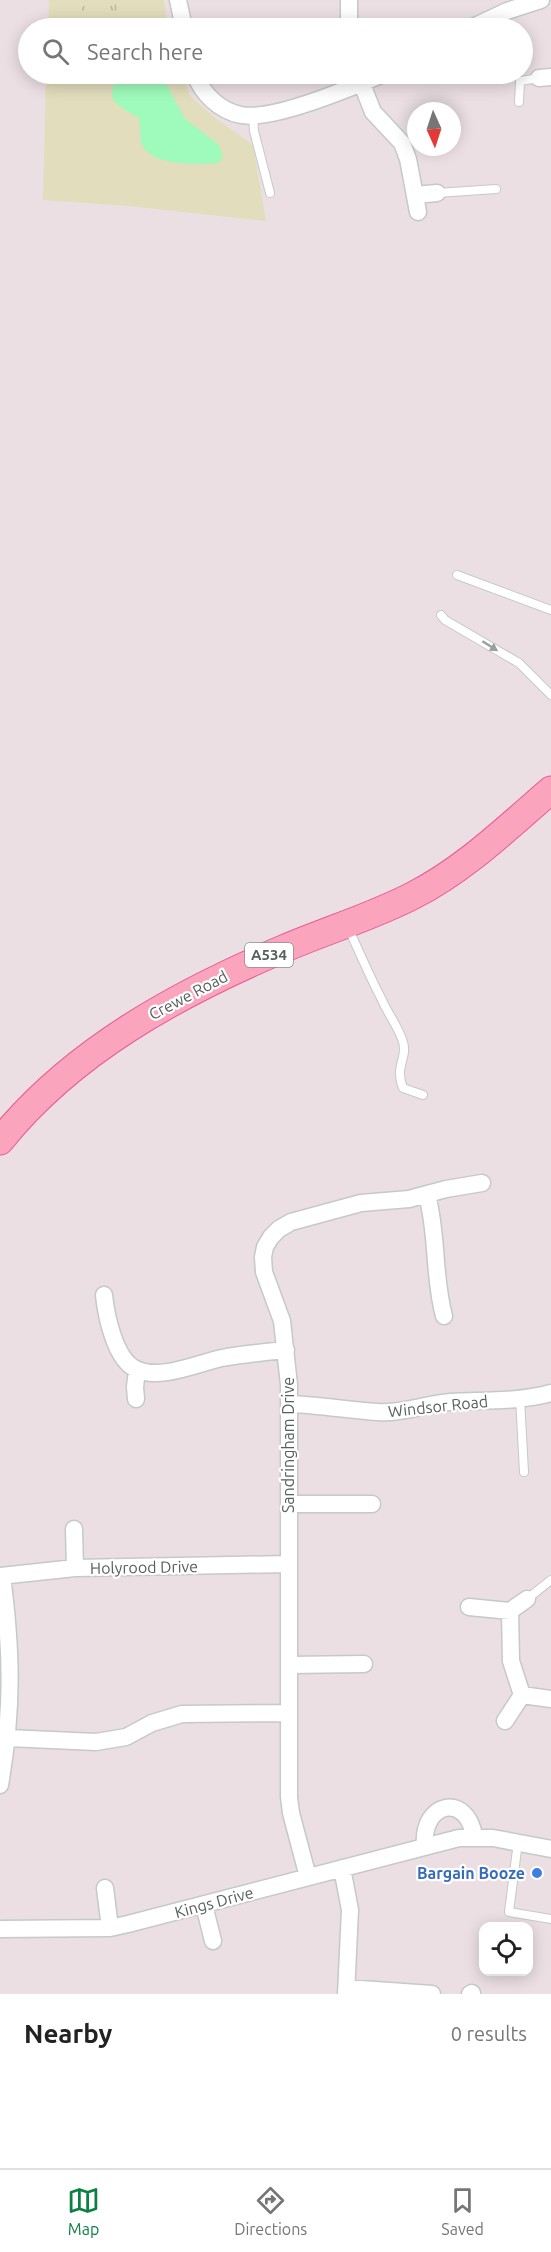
<!DOCTYPE html>
<html lang="en">
<head>
<meta charset="utf-8">
<style>
	:root { --surface:#fff; --page:#f6f6f6; --text:#222; --muted:#767676; --line:#e0e0e0; --accent:#0b8043 }
	body { margin:0; font-family:Ubuntu,sans-serif; background:var(--page); color:var(--text) }
	.controls { position:absolute; right:18px; bottom:18px; display:grid; overflow:hidden; border-radius:12px; box-shadow:0 3px 15px #0003 }
	.controls button { width:54px; height:54px; display:grid; place-items:center; padding:0; border:0; border-bottom:2px solid var(--line); background:var(--surface); color:var(--text); font:30px sans-serif }
	.compass { position:absolute; left:407px; top:102px; width:54px; height:54px; border-radius:50%; background:var(--surface); box-shadow:0 3px 15px #0003; rotate:177deg }
	.list { margin:0; padding:0; list-style:none }
	h2 { display:flex; justify-content:space-between; align-items:center; height:78px; margin:0; padding:0 24px; font-size:26px }
	h2 small { font-size:20px; font-weight:400; color:var(--muted) }
	.icon { flex:none; width:33px; height:33px; fill:none; stroke:currentColor; stroke-width:2; stroke-linecap:round; stroke-linejoin:round }
	.map { position:relative; flex:none; width:551px; height:1994px; overflow:hidden }
	.search { position:absolute; background:var(--surface); box-shadow:0 3px 15px #0003; left:18px; right:18px; top:18px; height:66px; display:flex; align-items:center; gap:15px; box-sizing:border-box; padding:0 21px; border-radius:33px; color:var(--muted); font-size:22px }
	.sheet { height:174px; background:var(--surface) }
	nav { display:flex; justify-content:space-around; align-items:center; box-sizing:border-box; height:84px; border-top:2px solid var(--line); background:var(--surface); font-size:16px; color:var(--muted) }
	nav a { display:grid; justify-items:center; gap:3px }
	nav .on { color:var(--accent) }
	.map>svg:first-child { display:block }
	.grass { fill:#e2ddbc }
	.park { fill:url(#park-tufts) }
	.water { fill:#9ffbbc }
	.lines { fill:none; stroke-linecap:round; stroke-linejoin:round }
	.lane-casing { stroke:#c3cac7; stroke-width:10 }
	.street-casing { stroke:#c3cac7; stroke-width:19 }
	.primary-casing { stroke:#ea5994; stroke-width:29 }
	.lane { stroke:#fff; stroke-width:8 }
	.street { stroke:#fff; stroke-width:16 }
	.primary { stroke:#fba4bd; stroke-width:27 }
	.oneway { fill:#9ba09d }
	.shop-dot { fill:#3f7fe0; stroke:#fff; stroke-width:2 }
	.labels { text-anchor:middle; stroke-width:4.5; stroke-linejoin:round; paint-order:stroke }
	.shield { fill:#fff; stroke:#8a908d; stroke-width:1.5 }
	.shield-label { font-size:15px; font-weight:bold; fill:#58605c }
	.street-label { font-size:16px; fill:#58605c; stroke:#fff }
	.shop-label { font-size:16px; font-weight:bold; fill:#366cbe; stroke:#fff; text-anchor:end }
</style>
</head>
<body>
<div class="map">
<svg width="551" height="1994" viewBox="0 0 551 1994">
	<defs>
		<pattern id="park-tufts" width="24" height="20" patternUnits="userSpaceOnUse" patternTransform="scale(1.5)"><rect width="24" height="20" fill="#e2ddbc"/><path d="M3 7l-1-3M5 7V3M7 7l1-3M15 17l-1-3M17 17v-4M19 17l1-3" fill="none" stroke="#bab79c"/></pattern>
	</defs>
	<rect width="100%" height="100%" fill="#ebdfe3"/>
	<!-- grass -->
	<path class="grass" d="M 49,0 L 164,0 L 168,28 L 48,28 Z
		M 46,74 L 183,74 L 190,96 L 214,117 L 253,145 L 266,221 L 129,206 L 43,200 Z"/>
	<!-- park -->
	<path class="park" d="M 86,0 L 115,0 L 120,20 L 120,28 L 83,28 L 79,21 L 82,3 Z"/>
	<!-- water -->
	<path class="water" d="M 122,74 L 161,74 L 185,119 L 218,144 L 223,156 L 219,163 C 199,164 157,167 144,148 C 137,139 143,129 138,117 C 116,106 101,97 122,74 Z"/>
	<g class="lines">
		<!-- lane casing -->
		<g class="lane-casing">
			<path id="lane" d="M 519,102 L 520,81 L 539,78
				M 253,116 L 254,131 L 270,193
				M 437,193 L 496,189
				M 457,575 L 551,610
				M 441,615 L 445,620 L 519,663 L 551,695
				M 348,927 C 359,952 370,977 382,1000 C 388,1014 399,1028 403,1042 C 408,1059 394,1065 403,1088 L 423,1095
				M 520,1398 L 524,1472
				M 527,1599 L 551,1580
				M 518,1842 L 509,1912 L 551,1919"/>
		</g>
		<!-- street casing -->
		<g class="street-casing">
			<path id="street" d="M 178,0 L 184,28
				M 349,0 L 349,28
				M 471,28 L 507,11 L 541,0
				M 195,74 C 202,94 220,111 241,115 C 273,121 353,87 383,74
				M 358,74 L 373,112 L 402,143 L 408,159 L 418,212
				M 539,78 L 551,77
				M 415,195 L 437,193
				M 427,1195 C 438,1235 433,1276 444,1316
				M 104,1295 C 106,1315 115,1360 136,1369 C 159,1381 198,1363 222,1358 C 243,1354 265,1352 286,1350
				M 136,1399 L 135,1387 L 137,1370
				M 290,1404 C 319,1405 348,1410 377,1412 C 402,1414 425,1404 450,1402 C 483,1400 519,1402 551,1393
				M 289,1504 L 372,1504
				M 74,1529 L 75,1568
				M 0,1576 L 75,1568 L 288,1564
				M 469,1607 L 510,1611 L 511,1661 L 522,1695 L 551,1699
				M 510,1611 L 527,1599
				M 289,1665 L 364,1664
				M 505,1721 L 522,1695
				M 8,1738 L 96,1742 L 126,1737 L 152,1723 L 182,1714 L 289,1713
				M 0,1785 C 13,1709 12,1652 2,1576
				M 425,1846 C 421,1802 467,1792 474,1836
				M 342,1868 L 350,1910 L 346,1994
				M 308,1877 L 291,1813 L 289,1797 L 289,1385 L 282,1321 L 264,1272 L 263,1257 L 265,1247 L 271,1237 L 279,1229 L 291,1222 L 361,1203 L 409,1199 L 446,1189 L 482,1183
				M 105,1888 L 110,1928
				M 204,1905 L 213,1941
				M 0,1929 L 110,1928 L 128,1924 L 459,1838 L 493,1838 L 551,1849
				M 347,1988 L 432,1994
				M 470,1994 L 472,1993"/>
		</g>
		<!-- primary casing -->
		<g class="primary-casing">
			<path id="primary" d="M 0,1141 C 72,1051 179,993 283,949 C 327,930 372,917 414,895 C 465,869 508,827 551,790"/>
		</g>
		<!-- lane -->
		<use href="#lane" class="lane"/>
		<!-- street -->
		<use href="#street" class="street"/>
		<!-- primary -->
		<use href="#primary" class="primary"/>
	</g>
	<!-- one-way arrows -->
	<defs><path id="oneway-solid" d="M-6-.8H1V-3.2L6.5 0L1 3.2V.8H-6Z" transform="scale(1.5)"/></defs>
	<use class="oneway" href="#oneway-solid" transform="translate(490 646) rotate(32)"/>
	<!-- markers -->
	<circle class="shop-dot" cx="537" cy="1873" r="6"/>
	<g class="labels">
		<!-- shield labels -->
		<rect class="shield" x="245" y="943" width="48" height="24" rx="4.5"/>
		<g class="shield-label">
			<text x="269" y="960">A534</text>
		</g>
		<!-- street labels -->
		<g class="street-label">
			<text transform="translate(188 995) rotate(-28)" y="6">Crewe Road</text>
			<text transform="translate(438 1406) rotate(-6)" y="6">Windsor Road</text>
			<text transform="translate(288 1445) rotate(-90)" y="6">Sandringham Drive</text>
			<text transform="translate(144 1567) rotate(-1)" y="6">Holyrood Drive</text>
			<text transform="translate(214 1902) rotate(-15)" y="6">Kings Drive</text>
		</g>
		<!-- shop labels -->
		<g class="shop-label">
			<text x="525" y="1879">Bargain Booze</text>
		</g>
	</g>
</svg>
<div class="controls">
<button><svg class="icon" aria-label="locate" viewBox="0 0 24 24"><circle cx="12" cy="12" r="6"/><path d="M12 2v4M12 18v4M2 12h4M18 12h4"/></svg></button>
</div>
<svg class="compass" viewBox="-18 -18 36 36"><path d="M0-13l5 13h-10z" fill="#e53935"/><path d="M0 13l5-13h-10z" fill="#767676"/></svg>
<div class="search"><svg class="icon" aria-label="search" viewBox="0 0 24 24"><circle cx="10" cy="10" r="6"/><path d="M15 15l6 6"/></svg>Search here</div>
</div>
<section class="sheet">
<h2>Nearby<small>0 results</small></h2>
<ul class="list">
</ul>
</section>
<nav>
<a class="on"><svg class="icon" aria-label="map" viewBox="0 0 24 24"><path d="M3 6l6-2 6 2 6-2v14l-6 2-6-2-6 2zM9 4v14M15 6v14"/></svg>Map</a>
<a><svg class="icon" aria-label="directions" viewBox="0 0 24 24"><path d="M12 3l9 9-9 9-9-9zM9 14v-3h6M13 9l2 2-2 2"/></svg>Directions</a>
<a><svg class="icon" aria-label="saved" viewBox="0 0 24 24"><path d="M7 4h10v16l-5-4-5 4z"/></svg>Saved</a>
</nav>
</body>
</html>
